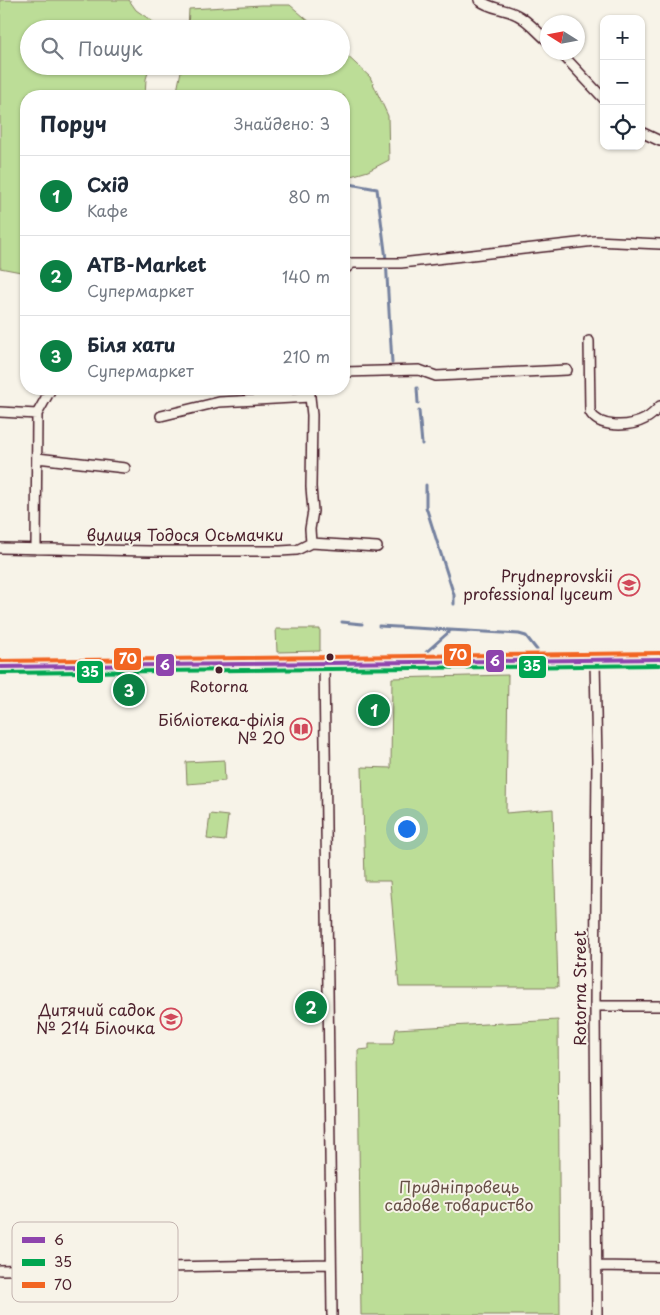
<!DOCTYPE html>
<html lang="uk">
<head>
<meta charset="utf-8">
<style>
	:root { --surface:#fff; --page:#f6f6f7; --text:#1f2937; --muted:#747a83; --line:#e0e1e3; --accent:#0b8043 }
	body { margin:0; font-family:"Playpen Sans",sans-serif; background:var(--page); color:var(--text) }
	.controls { position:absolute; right:15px; top:15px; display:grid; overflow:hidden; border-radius:10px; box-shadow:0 1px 4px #0004 }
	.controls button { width:45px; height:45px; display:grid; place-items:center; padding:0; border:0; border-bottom:1px solid var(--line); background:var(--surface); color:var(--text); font:25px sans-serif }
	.compass { position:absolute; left:540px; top:15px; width:45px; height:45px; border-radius:50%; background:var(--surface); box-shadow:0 1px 4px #0004; rotate:281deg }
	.you { position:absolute; left:406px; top:828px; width:18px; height:18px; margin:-12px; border:4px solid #fff; border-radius:50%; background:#1a73e8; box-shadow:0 0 0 8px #1a73e833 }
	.badge { display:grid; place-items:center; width:32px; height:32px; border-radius:50%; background:var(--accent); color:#fff; font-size:16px; font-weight:700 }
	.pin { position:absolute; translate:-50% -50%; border:2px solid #fff; box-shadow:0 1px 5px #0006 }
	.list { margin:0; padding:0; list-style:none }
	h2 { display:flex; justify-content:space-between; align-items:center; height:65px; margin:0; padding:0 20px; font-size:21px }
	h2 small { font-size:16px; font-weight:400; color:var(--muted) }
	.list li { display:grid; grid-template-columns:32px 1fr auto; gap:15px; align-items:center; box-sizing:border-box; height:80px; padding:0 20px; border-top:1px solid var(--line) }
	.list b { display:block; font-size:19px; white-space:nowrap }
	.list p { margin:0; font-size:16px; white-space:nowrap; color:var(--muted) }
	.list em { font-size:16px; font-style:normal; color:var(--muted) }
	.icon { flex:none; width:28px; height:28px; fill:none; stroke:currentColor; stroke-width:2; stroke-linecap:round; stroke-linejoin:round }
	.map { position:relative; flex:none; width:660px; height:1315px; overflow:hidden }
	.search { position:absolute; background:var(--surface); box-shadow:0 1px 4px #0004; left:20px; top:20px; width:330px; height:55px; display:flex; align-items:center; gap:12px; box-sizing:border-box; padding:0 18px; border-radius:28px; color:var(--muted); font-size:19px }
	.panel { position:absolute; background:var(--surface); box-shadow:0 1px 4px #0004; left:20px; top:90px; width:330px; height:305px; border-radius:20px }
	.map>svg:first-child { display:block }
	.green { fill:#bcdd97; stroke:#837e61 }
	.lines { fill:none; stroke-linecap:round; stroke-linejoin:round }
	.stream { stroke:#74819f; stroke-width:3 }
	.minor-casing { stroke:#4a1f2b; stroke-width:12 }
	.tertiary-casing { stroke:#4a1f2b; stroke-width:14 }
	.minor { stroke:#f7f3e8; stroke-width:9 }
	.tertiary { stroke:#f7f3e8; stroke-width:10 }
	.bus-1-casing { stroke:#f7f3e8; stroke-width:8 }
	.bus-2-casing { stroke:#f7f3e8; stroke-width:8 }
	.bus-3-casing { stroke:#f7f3e8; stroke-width:8 }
	.bus-1 { stroke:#8e44ad; stroke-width:4 }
	.bus-2 { stroke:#00a651; stroke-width:4 }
	.bus-3 { stroke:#f26522; stroke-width:4 }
	.bus-dot { fill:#4a1f2b; stroke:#f7f3e8; stroke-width:2 }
	.labels { text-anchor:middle; stroke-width:4; stroke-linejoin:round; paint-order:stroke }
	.bus-label { font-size:15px; fill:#4a1f2b; stroke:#f7f3e8 }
	.street-label { font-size:16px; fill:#4a1f2b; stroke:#f7f3e8 }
	.poi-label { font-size:16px; fill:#4a1f2b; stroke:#f7f3e8; text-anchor:end }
	.park-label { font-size:16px; fill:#664e46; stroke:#f7f3e8 }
	.key { fill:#f7f3e8; stroke:#c3b3af; stroke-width:1 }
	.key-label { font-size:14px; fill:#4a1f2b }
	.line-badge { stroke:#f7f3e8; stroke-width:2 }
	.badge-label { font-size:14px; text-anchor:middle; font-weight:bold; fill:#fff }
</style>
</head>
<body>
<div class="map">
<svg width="660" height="1315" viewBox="0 0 660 1315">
	<rect width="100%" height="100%" fill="#f7f3e8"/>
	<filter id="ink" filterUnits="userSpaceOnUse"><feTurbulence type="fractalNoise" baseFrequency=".02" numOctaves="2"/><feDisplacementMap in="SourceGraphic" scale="10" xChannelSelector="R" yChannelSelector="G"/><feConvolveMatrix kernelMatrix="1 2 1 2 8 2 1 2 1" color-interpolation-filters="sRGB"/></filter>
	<g filter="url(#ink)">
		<!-- green -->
		<path class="green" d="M 0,0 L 129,0 L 136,10 L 162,28 L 29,29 L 29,66 L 150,66 L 146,79 L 145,96 L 26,96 L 26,273 L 0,268 Z
			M 262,5 L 290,5 L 318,29 L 188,29 L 189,9 Z
			M 341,50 L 370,77 L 388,116 L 389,160 L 368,171 L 344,178 L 344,96 L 176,96 L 182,66 L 341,66 Z
			M 276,629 L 320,629 L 320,651 L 277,652 Z
			M 508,675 L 506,813 L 553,809 L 558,987 L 399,987 L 390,881 L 365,881 L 362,767 L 391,768 L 392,678 Z
			M 224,760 L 225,781 L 187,784 L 186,762 Z
			M 210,814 L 228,816 L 225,841 L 207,839 Z
			M 558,1020 L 560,1315 L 361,1315 L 358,1050 L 369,1049 L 369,1044 L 393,1044 L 396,1029 Z"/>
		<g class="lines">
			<!-- stream -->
			<path class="stream" d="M 344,183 L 377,189 L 386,259 L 392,363
				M 417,388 L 418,403
				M 419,411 L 422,444
				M 426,485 L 426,507 L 454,595 L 454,604
				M 342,622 L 362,624
				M 379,626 L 519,634 L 526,636 L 537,650
				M 424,654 L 450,631"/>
			<!-- minor casing -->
			<g class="minor-casing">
				<path id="minor" d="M 479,0 C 490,9 504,8 517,15 C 528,20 538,33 548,41
					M 560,52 L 604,99
					M 641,132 L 660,141
					M 344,270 L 352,263 L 401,263 L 595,241 L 660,244
					M 589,341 L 590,412 C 599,429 630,427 645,419 C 651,416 655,412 660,406
					M 344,372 L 419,370 L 436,376 L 567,370
					M 0,412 L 37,414 L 51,389
					M 161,416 L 219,402 L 310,397 L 310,389
					M 37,458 L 125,468
					M 311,543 L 377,547
					M 0,548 L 150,551 L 280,551 L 297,550 L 311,543 L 310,529 L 313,511 L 311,487 L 312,415 L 310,397
					M 36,549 L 37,414
					M 595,661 L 597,762 L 595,1006 L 597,1315
					M 324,663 L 332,1315
					M 595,1006 L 660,1006
					M 597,1266 L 660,1267
					M 0,1270 L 331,1264"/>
			</g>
			<!-- tertiary casing -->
			<g class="tertiary-casing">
				<path id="tertiary" d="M 0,667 L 513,662 L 660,659"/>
			</g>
			<!-- minor -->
			<use href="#minor" class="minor"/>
			<!-- tertiary -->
			<use href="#tertiary" class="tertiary"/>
			<!-- bus-1 casing -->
			<g class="bus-1-casing">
				<path id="bus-1" d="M 0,667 L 660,659"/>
			</g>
			<!-- bus-2 casing -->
			<g class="bus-2-casing">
				<path id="bus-2" d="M 0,673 L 660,665"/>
			</g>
			<!-- bus-3 casing -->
			<g class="bus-3-casing">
				<path id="bus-3" d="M 0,661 L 660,653"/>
			</g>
			<!-- bus-1 -->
			<use href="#bus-1" class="bus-1"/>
			<!-- bus-2 -->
			<use href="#bus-2" class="bus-2"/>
			<!-- bus-3 -->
			<use href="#bus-3" class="bus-3"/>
		</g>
	</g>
	<!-- icons -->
	<defs>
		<g id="school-ring" transform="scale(1.125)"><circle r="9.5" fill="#f7f3e8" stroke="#d1495b" stroke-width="1.5"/><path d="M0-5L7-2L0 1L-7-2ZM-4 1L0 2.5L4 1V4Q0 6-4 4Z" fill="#d1495b"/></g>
		<g id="library-ring" transform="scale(1.125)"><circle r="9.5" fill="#f7f3e8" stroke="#d1495b" stroke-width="1.5"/><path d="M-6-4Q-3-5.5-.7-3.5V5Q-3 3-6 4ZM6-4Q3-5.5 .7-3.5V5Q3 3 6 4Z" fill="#d1495b"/></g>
	</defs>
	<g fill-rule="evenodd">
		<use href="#school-ring" x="629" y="585"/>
		<use href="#library-ring" x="301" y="729"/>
		<use href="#school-ring" x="171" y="1019"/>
	</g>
	<!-- markers -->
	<g class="bus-dot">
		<circle cx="330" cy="657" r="4.5"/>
		<circle cx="219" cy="670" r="4.5"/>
	</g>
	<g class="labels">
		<!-- bus labels -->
		<g class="bus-label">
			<text x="219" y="692">Rotorna</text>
		</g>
		<!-- street labels -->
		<g class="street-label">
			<text x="185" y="541">вулиця Тодося Осьмачки</text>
			<text transform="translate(580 988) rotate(-90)" y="6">Rotorna Street</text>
		</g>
		<!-- poi labels -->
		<g class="poi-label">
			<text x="613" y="582">Prydneprovskii<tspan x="613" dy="18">professional lyceum</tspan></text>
			<text x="285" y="726">Бібліотека-філія<tspan x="285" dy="18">№ 20</tspan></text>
			<text x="155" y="1016">Дитячий садок<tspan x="155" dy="18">№ 214 Білочка</tspan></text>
		</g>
		<!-- park labels -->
		<g class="park-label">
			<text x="459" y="1193">Придніпровець<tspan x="459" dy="18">садове товариство</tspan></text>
		</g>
	</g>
	<!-- legend -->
	<rect x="12" y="1222" width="166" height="80" rx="8" class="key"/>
	<rect x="22" y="1237" width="23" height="6" fill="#8e44ad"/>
	<rect x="22" y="1259" width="23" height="7" fill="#00a651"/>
	<rect x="22" y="1282" width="23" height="6" fill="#f26522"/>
	<g class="key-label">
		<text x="54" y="1245">6</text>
		<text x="54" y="1267">35</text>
		<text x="54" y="1290">70</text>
	</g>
	<g class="line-badge">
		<rect x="443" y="643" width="29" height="24" rx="5" fill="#f26522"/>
		<rect x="113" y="647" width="29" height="24" rx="5" fill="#f26522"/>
		<rect x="485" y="649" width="20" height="24" rx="5" fill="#8e44ad"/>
		<rect x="155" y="653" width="20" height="24" rx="5" fill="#8e44ad"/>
		<rect x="518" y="655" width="29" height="24" rx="5" fill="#00a651"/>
		<rect x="76" y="660" width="28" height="24" rx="5" fill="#00a651"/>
	</g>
	<g class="badge-label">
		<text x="458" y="660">70</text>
		<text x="128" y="664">70</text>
		<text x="495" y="666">6</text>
		<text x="165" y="670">6</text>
		<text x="532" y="671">35</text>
		<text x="90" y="677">35</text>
	</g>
</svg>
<div class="controls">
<button>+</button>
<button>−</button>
<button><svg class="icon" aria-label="locate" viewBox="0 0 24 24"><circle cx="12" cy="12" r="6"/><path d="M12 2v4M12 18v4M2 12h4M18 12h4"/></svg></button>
</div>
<svg class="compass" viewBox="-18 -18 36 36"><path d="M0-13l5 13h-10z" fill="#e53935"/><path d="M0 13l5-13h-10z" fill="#747a83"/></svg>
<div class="you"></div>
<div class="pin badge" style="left:374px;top:710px">1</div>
<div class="pin badge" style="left:311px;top:1007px">2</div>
<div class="pin badge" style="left:129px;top:690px">3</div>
<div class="search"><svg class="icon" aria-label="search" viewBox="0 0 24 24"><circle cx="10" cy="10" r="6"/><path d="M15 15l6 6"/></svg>Пошук</div>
<section class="panel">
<h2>Поруч<small>Знайдено: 3</small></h2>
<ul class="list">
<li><span class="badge">1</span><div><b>Схід</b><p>Кафе</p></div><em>80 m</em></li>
<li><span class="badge">2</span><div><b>ATB-Market</b><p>Супермаркет</p></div><em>140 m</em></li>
<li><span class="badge">3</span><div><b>Біля хати</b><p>Супермаркет</p></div><em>210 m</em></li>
</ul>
</section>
</div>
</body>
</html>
